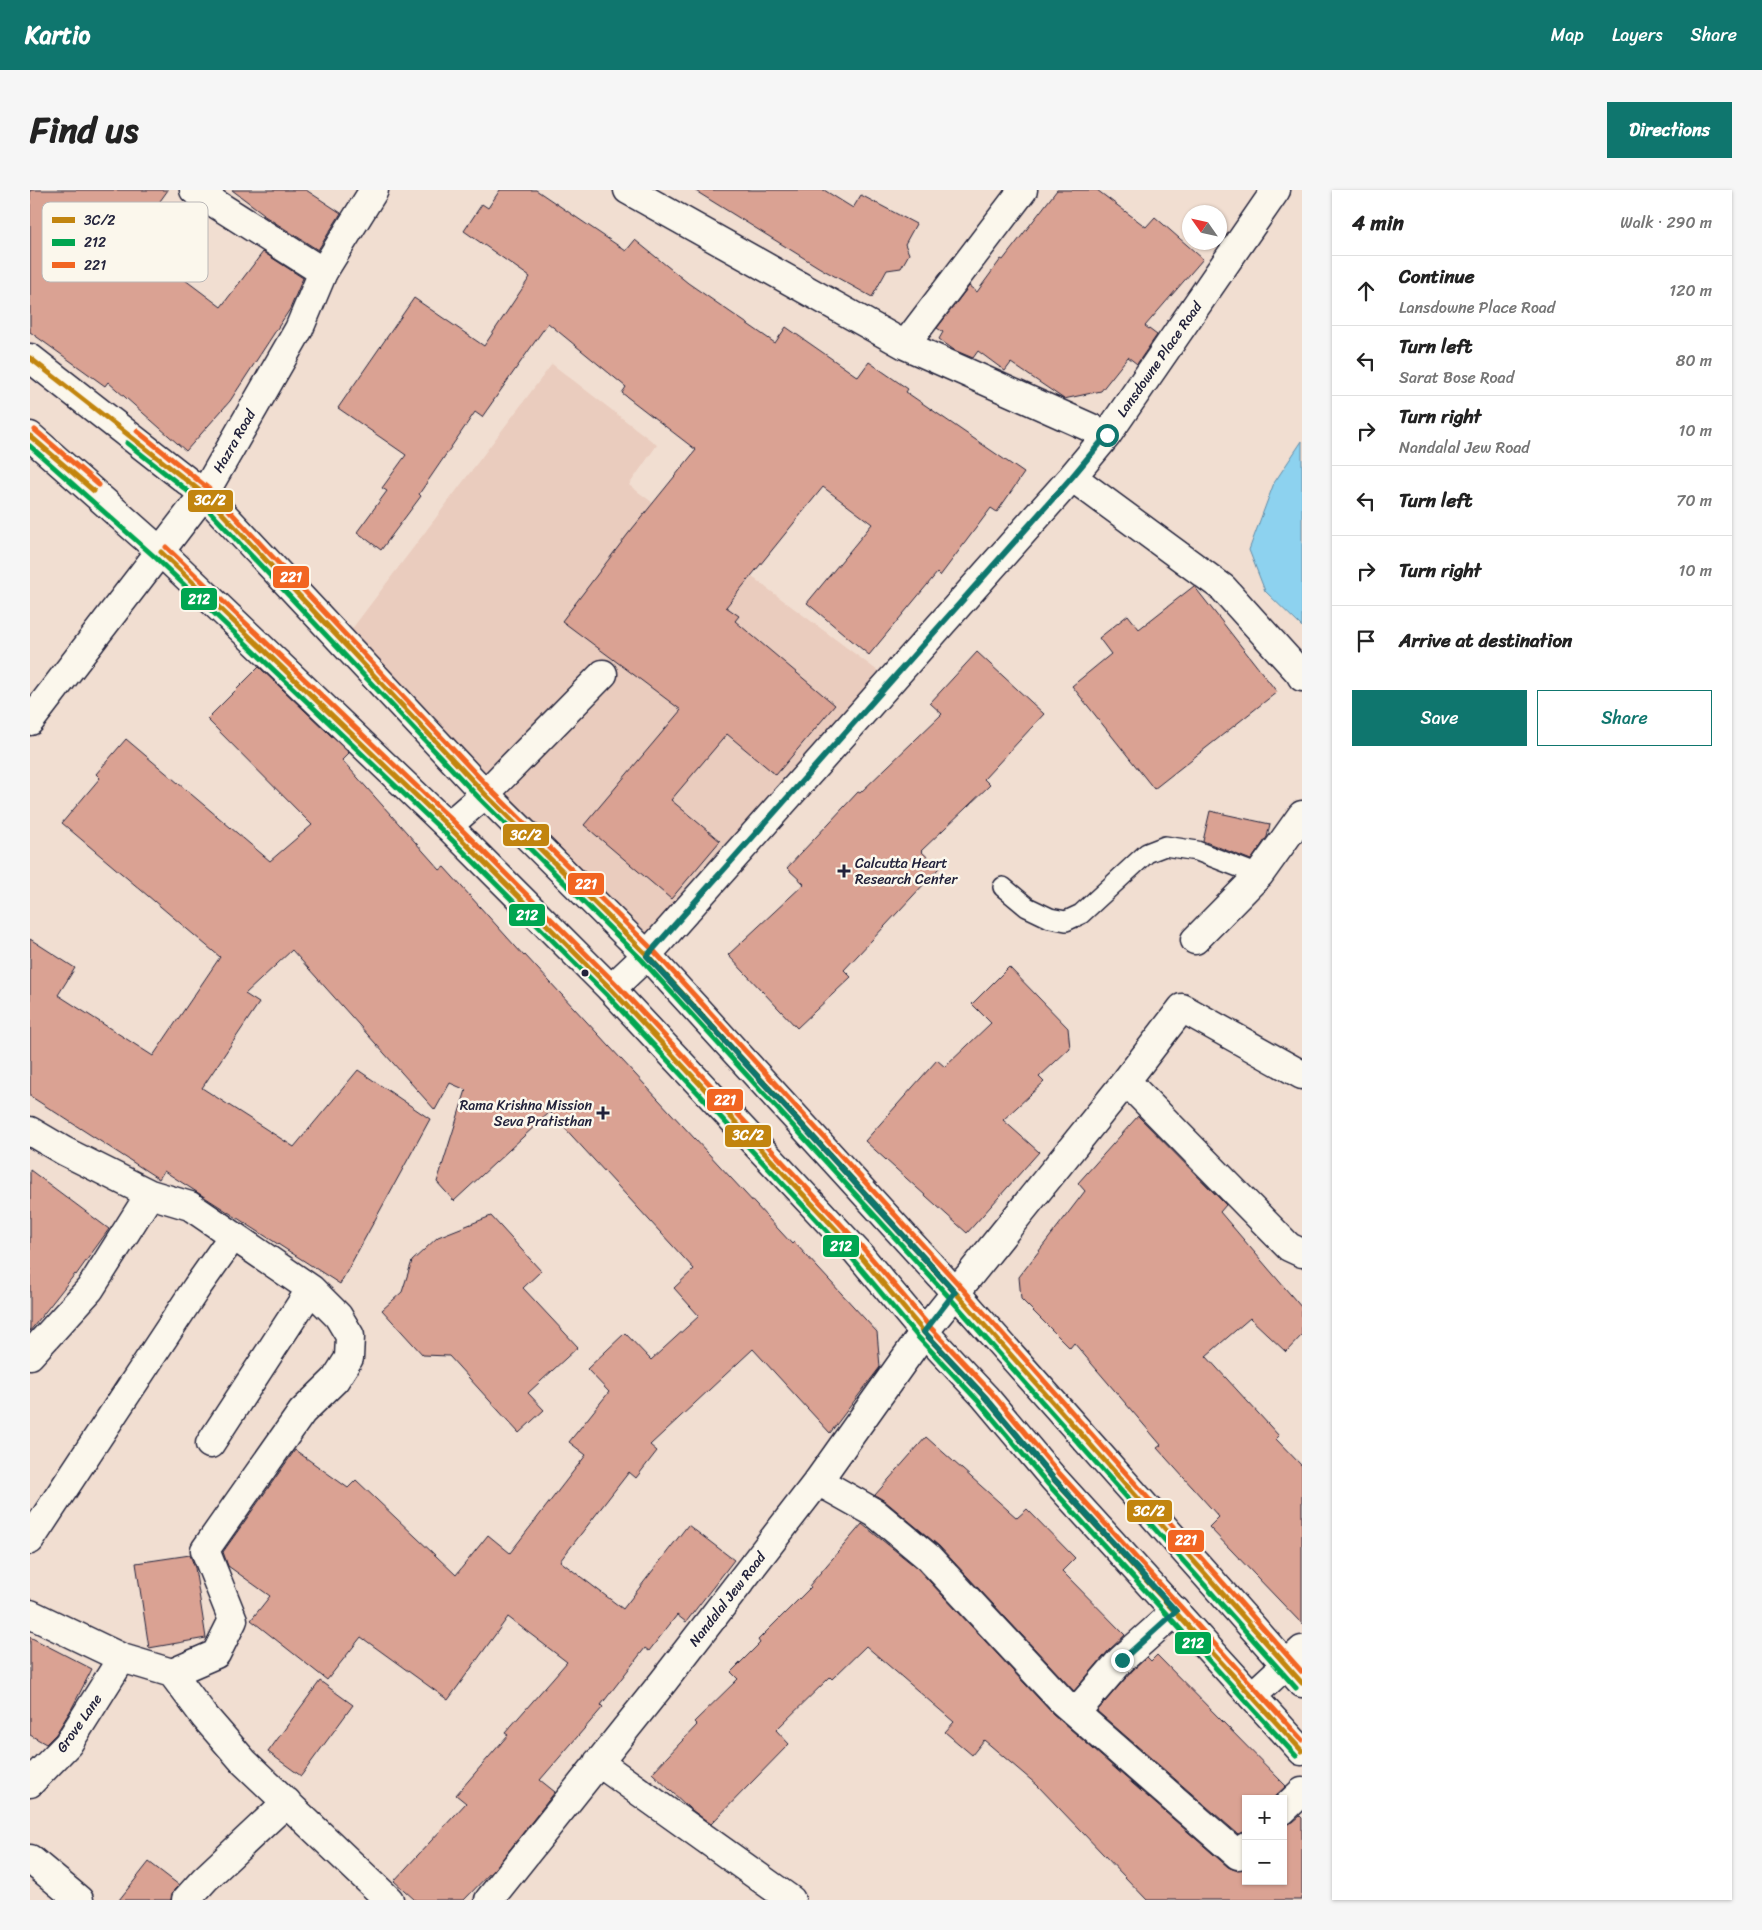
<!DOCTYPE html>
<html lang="en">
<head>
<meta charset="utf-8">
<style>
	:root { --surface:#fff; --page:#f6f6f6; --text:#222; --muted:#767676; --line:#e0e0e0; --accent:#0f766e }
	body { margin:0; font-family:Sriracha,sans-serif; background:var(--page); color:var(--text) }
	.controls { position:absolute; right:15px; bottom:15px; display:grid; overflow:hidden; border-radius:0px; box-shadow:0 1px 4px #0004 }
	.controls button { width:45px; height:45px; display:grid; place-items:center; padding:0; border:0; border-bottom:1px solid var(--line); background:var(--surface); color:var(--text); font:25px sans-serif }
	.compass { position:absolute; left:1152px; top:15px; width:45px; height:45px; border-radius:50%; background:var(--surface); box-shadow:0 1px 4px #0004; rotate:304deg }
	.stop { position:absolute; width:15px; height:15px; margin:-11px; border:4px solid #0f766e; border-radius:50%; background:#fff }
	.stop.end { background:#0f766e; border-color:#fff; box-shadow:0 1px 5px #0008 }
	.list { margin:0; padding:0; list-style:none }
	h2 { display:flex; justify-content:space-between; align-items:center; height:65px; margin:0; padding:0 20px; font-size:21px }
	h2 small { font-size:16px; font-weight:400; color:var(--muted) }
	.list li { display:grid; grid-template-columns:32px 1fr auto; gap:15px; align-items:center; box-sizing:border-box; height:70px; padding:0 20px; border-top:1px solid var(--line) }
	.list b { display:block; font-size:19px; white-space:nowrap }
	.list p { margin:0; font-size:16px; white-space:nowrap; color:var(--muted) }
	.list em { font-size:16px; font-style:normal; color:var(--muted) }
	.actions { display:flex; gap:10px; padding:15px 20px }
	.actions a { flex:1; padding:11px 0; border:1px solid var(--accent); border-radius:0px; text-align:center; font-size:18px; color:var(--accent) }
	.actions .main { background:var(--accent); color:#fff }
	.icon { flex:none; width:28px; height:28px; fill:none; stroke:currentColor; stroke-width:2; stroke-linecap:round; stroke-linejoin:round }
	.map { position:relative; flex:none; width:1272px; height:1710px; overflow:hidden; border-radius:0px }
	header { display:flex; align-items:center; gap:30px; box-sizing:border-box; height:70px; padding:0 25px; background:var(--accent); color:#fff }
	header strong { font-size:24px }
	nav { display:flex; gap:28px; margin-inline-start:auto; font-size:18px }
	.intro { display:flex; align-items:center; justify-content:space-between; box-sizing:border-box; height:120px; padding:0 30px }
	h1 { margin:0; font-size:35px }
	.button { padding:12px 22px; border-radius:0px; background:var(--accent); color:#fff; font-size:18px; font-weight:700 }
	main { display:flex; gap:30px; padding:0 30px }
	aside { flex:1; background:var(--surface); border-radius:0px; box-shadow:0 1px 4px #0004 }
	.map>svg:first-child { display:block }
	.built { fill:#eaccbe }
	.water { fill:#8dd2ef; stroke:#628ca7 }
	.building { fill:#daa293; stroke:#22223b }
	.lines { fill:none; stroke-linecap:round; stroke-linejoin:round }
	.lane-casing { stroke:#22223b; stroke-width:22 }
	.street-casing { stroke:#22223b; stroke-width:31 }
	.secondary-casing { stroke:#22223b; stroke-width:31 }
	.lane { stroke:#fbf7ec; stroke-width:19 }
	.street { stroke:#fbf7ec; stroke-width:28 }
	.secondary { stroke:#fbf7ec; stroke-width:28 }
	.bus-1-casing { stroke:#fbf7ec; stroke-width:9 }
	.bus-2-casing { stroke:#fbf7ec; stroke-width:9 }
	.bus-3-casing { stroke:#fbf7ec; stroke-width:9 }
	.bus-1 { stroke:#c2850f; stroke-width:5 }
	.bus-2 { stroke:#00a651; stroke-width:5 }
	.bus-3 { stroke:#f26522; stroke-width:5 }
	.route { stroke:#0f766e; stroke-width:6 }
	.poi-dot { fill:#22223b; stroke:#fbf7ec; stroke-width:2 }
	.labels { text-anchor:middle; stroke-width:5; stroke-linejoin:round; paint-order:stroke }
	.street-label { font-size:14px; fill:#22223b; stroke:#fbf7ec }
	.poi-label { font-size:14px; fill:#22223b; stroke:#fbf7ec; text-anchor:start }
	.key { fill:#fbf7ec; stroke:#bab7b7; stroke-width:1 }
	.key-label { font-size:14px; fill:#22223b }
	.line-badge { stroke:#fbf7ec; stroke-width:2 }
	.badge-label { font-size:14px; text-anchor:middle; font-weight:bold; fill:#fff }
</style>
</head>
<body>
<header>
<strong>Kartio</strong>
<nav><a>Map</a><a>Layers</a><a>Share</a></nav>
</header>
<div class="intro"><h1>Find us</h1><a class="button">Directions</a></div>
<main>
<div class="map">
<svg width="1272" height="1710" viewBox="0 0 1272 1710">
	<rect width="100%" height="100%" fill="#f1ded1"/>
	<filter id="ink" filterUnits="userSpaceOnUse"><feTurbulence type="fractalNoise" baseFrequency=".02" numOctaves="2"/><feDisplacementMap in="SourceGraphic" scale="10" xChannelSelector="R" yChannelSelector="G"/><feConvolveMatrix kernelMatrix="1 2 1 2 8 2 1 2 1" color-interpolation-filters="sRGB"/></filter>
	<g filter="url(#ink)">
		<!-- built -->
		<path class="built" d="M 522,174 L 627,255 L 599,295 L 864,493 L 608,775 L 306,460 Z"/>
		<!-- water -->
		<path class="water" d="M 1272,251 L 1272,437 L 1235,401 L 1219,360 L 1244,293 Z"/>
		<!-- building -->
		<path class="building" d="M 0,0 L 138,0 L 102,50 L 191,117 L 233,62 L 273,88 L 260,119 L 200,211 L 156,261 L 78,192 L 75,196 L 0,142 Z
			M 202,0 L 276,0 L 311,23 L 288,60 L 233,25 L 234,24 Z
			M 470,0 L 506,0 L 596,61 L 605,50 L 658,93 L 745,153 L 756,137 L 828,187 L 839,172 L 878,199 L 876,202 L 994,283 L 967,322 L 961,318 L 910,386 L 907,383 L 839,465 L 777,413 L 842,334 L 793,297 L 696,417 L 709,426 L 705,431 L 805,515 L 746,585 L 697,544 L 641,610 L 690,651 L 641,709 L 554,635 L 651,520 L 532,431 L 598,344 L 666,260 L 592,203 L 596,197 L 518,133 L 452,227 L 445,222 L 389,304 L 391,306 L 351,360 L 327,342 L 357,301 L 352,298 L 376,265 L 308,218 L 384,108 L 454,156 L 500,87 L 434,41 L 452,14 L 458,18 Z
			M 664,0 L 794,0 L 823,18 L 831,5 L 886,34 L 875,54 L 879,64 L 871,78 L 857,80 L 842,107 L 790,78 Z
			M 1027,0 L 1067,0 L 1116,37 L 1125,27 L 1173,69 L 1115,136 L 1127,145 L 1107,174 L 1098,167 L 1071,201 L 1034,209 L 981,173 L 975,181 L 948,161 L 943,168 L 924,160 L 909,149 L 913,142 L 907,138 L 939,96 L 947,102 L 971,69 L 973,70 Z
			M 1164,396 L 1247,502 L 1124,599 L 1042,496 L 1081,464 L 1069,448 L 1098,425 L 1109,439 Z
			M 947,462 L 1014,524 L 954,589 L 960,595 L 891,661 L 909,678 L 814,780 L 821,787 L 767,838 L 698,765 L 774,694 L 757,678 L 828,602 L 830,603 L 912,524 L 900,513 Z
			M 229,477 L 319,563 L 312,570 L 410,680 L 414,677 L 494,766 L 495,765 L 762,1054 L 764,1052 L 847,1142 L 850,1177 L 800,1243 L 723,1159 L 620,1255 L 627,1261 L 606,1288 L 599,1282 L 530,1371 L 593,1419 L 658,1335 L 704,1370 L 656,1432 L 647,1425 L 619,1461 L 615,1458 L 571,1515 L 573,1517 L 510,1590 L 525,1602 L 467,1676 L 434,1710 L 385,1710 L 364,1691 L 436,1613 L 426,1605 L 478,1545 L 475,1543 L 537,1472 L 478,1427 L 418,1510 L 331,1447 L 297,1490 L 221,1430 L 240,1406 L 198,1376 L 193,1362 L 265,1260 L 318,1298 L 326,1290 L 426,1385 L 458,1345 L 480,1363 L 556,1265 L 539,1252 L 579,1202 L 557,1179 L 595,1143 L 621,1170 L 669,1126 L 644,1098 L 664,1079 L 520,922 L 424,1011 L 407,992 L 436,900 L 420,893 L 405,920 L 262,760 L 215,804 L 229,813 L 172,898 L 264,957 L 328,880 L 400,929 L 310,1094 L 134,981 L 129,989 L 0,906 L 0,749 L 45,778 L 28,805 L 123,866 L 190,767 L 32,633 L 70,588 L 66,584 L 96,549 L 240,671 L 282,635 L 177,529 Z
			M 1180,621 L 1240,634 L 1237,647 L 1221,670 L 1173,651 Z
			M 979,777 L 1038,838 L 1040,858 L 1009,887 L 1014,892 L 973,930 L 1009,962 L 937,1043 L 835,951 L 907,870 L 915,877 L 961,833 L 942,814 Z
			M 1108,926 L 1196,1015 L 1190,1022 L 1272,1118 L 1272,1145 L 1256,1162 L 1220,1128 L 1176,1166 L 1249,1246 L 1246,1249 L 1272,1276 L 1272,1434 L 1179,1337 L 1189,1327 L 1127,1258 L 1131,1255 L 1044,1153 L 1040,1158 L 991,1109 L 989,1087 L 1055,1001 L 1048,993 Z
			M 0,980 L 79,1039 L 46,1085 L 45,1084 L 0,1141 Z
			M 461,1026 L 511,1081 L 493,1098 L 548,1157 L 498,1203 L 514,1220 L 489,1243 L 419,1166 L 393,1165 L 352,1120 L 372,1102 L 382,1071 L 408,1047 Z
			M 896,1247 L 987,1328 L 997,1319 L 1045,1368 L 1032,1381 L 1095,1445 L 1079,1460 L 1044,1501 L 909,1356 L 855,1311 L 845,1305 Z
			M 832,1334 L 887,1378 L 1023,1524 L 1198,1677 L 1205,1680 L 1216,1678 L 1216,1691 L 1253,1691 L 1253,1635 L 1263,1632 L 1270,1626 L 1272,1628 L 1272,1710 L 1117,1710 L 1007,1595 L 954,1550 L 942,1565 L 915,1542 L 924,1532 L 836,1456 L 802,1489 L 800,1487 L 746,1540 L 759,1554 L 681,1634 L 659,1618 L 622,1583 L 667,1535 L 664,1532 L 708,1489 L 701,1482 L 730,1453 L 728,1450 L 781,1397 L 779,1396 Z
			M 160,1365 L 165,1378 L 176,1448 L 119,1458 L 106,1373 Z
			M 0,1447 L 62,1479 L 42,1518 L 26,1544 L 16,1554 L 0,1545 Z
			M 1127,1465 L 1256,1596 L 1242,1609 L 1216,1609 L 1216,1642 L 1208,1644 L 1067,1521 L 1102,1481 L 1117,1467 L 1121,1471 Z
			M 290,1491 L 323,1515 L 271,1586 L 238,1562 Z
			M 119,1672 L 149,1695 L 144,1700 L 141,1710 L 89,1710 Z"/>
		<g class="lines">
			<!-- lane casing -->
			<g class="lane-casing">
				<path id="lane" d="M 973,697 L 997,717 L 1020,728 L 1036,731 L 1051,724 L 1117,663 L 1135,656 L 1167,661 L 1229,685"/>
			</g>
			<!-- street casing -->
			<g class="street-casing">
				<path id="street" d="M 164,0 L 293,82
					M 598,0 L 875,155 L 1077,245
					M 875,155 L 993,0
					M 1042,287 L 1193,398 L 1269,482 L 1272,487
					M 418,636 L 455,604 L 573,484
					M 1165,750 L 1229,685 L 1272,625
					M 581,799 L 617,765 L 1042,287 L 1077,245 L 1246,0
					M 1096,891 L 1259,1057 L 1272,1063
					M 0,941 L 34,961 L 120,1004 L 160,1016 L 281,1099 L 308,1126 L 320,1146 L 319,1168 L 305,1190 L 272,1222 L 175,1360 L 203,1430 L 186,1464 L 142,1483 L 92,1468 L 0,1424
					M 0,1165 L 60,1099 L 120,1004
					M 180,1254 L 281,1099
					M 788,1291 L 845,1323 L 898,1367 L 1033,1512 L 1208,1665 L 1216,1657
					M 0,1350 L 167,1097 L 203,1046
					M 142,1483 L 175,1527 L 214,1572 L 359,1710
					M 1222,1506 L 1272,1460
					M 1046,1522 L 1091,1470 L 1146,1421
					M 568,1572 L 761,1710
					M 0,1593 L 38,1554 L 92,1468
					M 1253,1620 L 1272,1602
					M 0,1669 L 49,1710
					M 156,1710 L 175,1689 L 257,1612
					M 459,1710 L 633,1492 L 788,1291 L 894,1142 L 1096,891 L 1152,818 L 1272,885"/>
			</g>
			<!-- secondary casing -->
			<g class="secondary-casing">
				<path id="secondary" d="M 0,168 L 174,304 L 455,604 L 617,765 L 925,1102 L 1272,1493
					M 0,246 L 131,362 L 418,636 L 581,799 L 827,1062 L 894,1142 L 955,1207 L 1023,1288 L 1272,1561
					M 0,531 L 174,304 L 269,139 L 293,82 L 344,0"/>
			</g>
			<!-- lane -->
			<use href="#lane" class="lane"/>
			<!-- street -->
			<use href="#street" class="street"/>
			<!-- secondary -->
			<use href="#secondary" class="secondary"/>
			<!-- bus-1 casing -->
			<g class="bus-1-casing">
				<path id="bus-1" d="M 0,168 L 174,304 L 455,604 L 617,765 L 925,1102 L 1272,1493
					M 0,246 L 64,301
					M 131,362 L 418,636 L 581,799 L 827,1062 L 894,1142 L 955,1207 L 1023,1288 L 1272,1561"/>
			</g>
			<!-- bus-2 casing -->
			<g class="bus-2-casing">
				<path id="bus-2" d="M 97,253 L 169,310 L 450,609 L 612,770 L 919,1107 L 1266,1498
					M 0,256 L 126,368 L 413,641 L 576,804 L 821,1067 L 888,1147 L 949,1212 L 1017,1293 L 1266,1566"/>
			</g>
			<!-- bus-3 casing -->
			<g class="bus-3-casing">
				<path id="bus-3" d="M 5,240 L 69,295
					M 107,241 L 179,299 L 460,599 L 623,760 L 931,1097 L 1272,1482
					M 136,357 L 423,631 L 586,794 L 832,1057 L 900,1137 L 961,1202 L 1029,1283 L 1272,1550"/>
			</g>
			<!-- bus-1 -->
			<use href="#bus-1" class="bus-1"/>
			<!-- bus-2 -->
			<use href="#bus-2" class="bus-2"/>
			<!-- bus-3 -->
			<use href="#bus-3" class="bus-3"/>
		</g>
	</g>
	<g class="lines" filter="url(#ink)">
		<!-- route -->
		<path class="route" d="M 1077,245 L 1042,287 L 617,766 L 925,1102 L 894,1142 L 955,1207 L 1023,1288 L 1146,1421 L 1092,1470"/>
	</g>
	<!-- markers -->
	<g class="poi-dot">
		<path d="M811.5 673.5h5v5h5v5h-5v5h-5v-5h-5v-5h5z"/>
		<circle cx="555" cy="783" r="4.5"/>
		<path d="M570.5 915.5h5v5h5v5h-5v5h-5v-5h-5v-5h5z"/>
	</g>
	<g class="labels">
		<!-- street labels -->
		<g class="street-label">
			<text transform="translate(1129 169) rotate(-55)" y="5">Lansdowne Place Road</text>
			<text transform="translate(204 251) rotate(-60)" y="5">Hazra Road</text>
			<text transform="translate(697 1409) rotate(-52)" y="5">Nandalal Jew Road</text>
			<text transform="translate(49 1533) rotate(-55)" y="5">Grove Lane</text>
		</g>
		<!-- poi labels -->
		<g class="poi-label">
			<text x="825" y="678">Calcutta Heart<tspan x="825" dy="16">Research Center</tspan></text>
			<text x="562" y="920" text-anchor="end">Rama Krishna Mission<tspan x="562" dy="16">Seva Pratisthan</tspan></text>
		</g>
	</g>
	<!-- legend -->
	<rect x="12" y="12" width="166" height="80" rx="8" class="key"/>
	<rect x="22" y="27" width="23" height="6" fill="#c2850f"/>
	<rect x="22" y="49" width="23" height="7" fill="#00a651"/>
	<rect x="22" y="72" width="23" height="6" fill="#f26522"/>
	<g class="key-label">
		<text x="54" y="35">3C/2</text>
		<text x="54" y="57">212</text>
		<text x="54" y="80">221</text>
	</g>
	<g class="line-badge">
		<rect x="157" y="299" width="47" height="24" rx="5" fill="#c2850f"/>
		<rect x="242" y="375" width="38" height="24" rx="5" fill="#f26522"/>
		<rect x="150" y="397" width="38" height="24" rx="5" fill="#00a651"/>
		<rect x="472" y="633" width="48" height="24" rx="5" fill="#c2850f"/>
		<rect x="537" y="682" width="38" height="24" rx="5" fill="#f26522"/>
		<rect x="478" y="713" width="38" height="24" rx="5" fill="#00a651"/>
		<rect x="676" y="898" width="38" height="24" rx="5" fill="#f26522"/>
		<rect x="694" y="934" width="48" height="24" rx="5" fill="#c2850f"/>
		<rect x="792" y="1044" width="38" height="24" rx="5" fill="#00a651"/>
		<rect x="1096" y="1309" width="47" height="24" rx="5" fill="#c2850f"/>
		<rect x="1137" y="1339" width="38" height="24" rx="5" fill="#f26522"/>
		<rect x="1144" y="1441" width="38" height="24" rx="5" fill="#00a651"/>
	</g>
	<g class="badge-label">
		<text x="180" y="315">3C/2</text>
		<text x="261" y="392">221</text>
		<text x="169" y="414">212</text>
		<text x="496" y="650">3C/2</text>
		<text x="556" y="699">221</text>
		<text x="497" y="730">212</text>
		<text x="695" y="915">221</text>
		<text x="718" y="950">3C/2</text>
		<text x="811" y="1061">212</text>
		<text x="1119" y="1326">3C/2</text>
		<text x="1156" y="1355">221</text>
		<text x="1163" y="1458">212</text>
	</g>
</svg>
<div class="controls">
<button>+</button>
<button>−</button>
</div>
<svg class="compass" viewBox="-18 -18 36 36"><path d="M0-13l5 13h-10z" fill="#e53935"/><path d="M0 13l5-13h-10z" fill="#767676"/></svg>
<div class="stop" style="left:1077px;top:245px"></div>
<div class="stop end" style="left:1092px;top:1470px"></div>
</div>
<aside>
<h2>4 min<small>Walk · 290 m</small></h2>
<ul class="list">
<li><svg class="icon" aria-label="ahead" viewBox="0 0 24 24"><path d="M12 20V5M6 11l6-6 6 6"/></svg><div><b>Continue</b><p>Lansdowne Place Road</p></div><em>120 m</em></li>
<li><svg class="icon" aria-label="left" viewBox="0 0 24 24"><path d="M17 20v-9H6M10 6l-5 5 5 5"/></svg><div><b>Turn left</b><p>Sarat Bose Road</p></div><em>80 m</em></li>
<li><svg class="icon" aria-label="right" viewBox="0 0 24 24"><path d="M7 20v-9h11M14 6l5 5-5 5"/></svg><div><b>Turn right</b><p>Nandalal Jew Road</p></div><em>10 m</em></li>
<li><svg class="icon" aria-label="left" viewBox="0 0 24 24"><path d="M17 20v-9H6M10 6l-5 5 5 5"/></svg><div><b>Turn left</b></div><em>70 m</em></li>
<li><svg class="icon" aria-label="right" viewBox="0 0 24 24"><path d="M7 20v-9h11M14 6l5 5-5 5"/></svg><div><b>Turn right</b></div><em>10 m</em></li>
<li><svg class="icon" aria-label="arrive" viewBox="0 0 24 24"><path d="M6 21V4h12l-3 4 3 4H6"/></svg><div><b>Arrive at destination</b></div></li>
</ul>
<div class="actions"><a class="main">Save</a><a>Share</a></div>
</aside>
</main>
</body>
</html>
